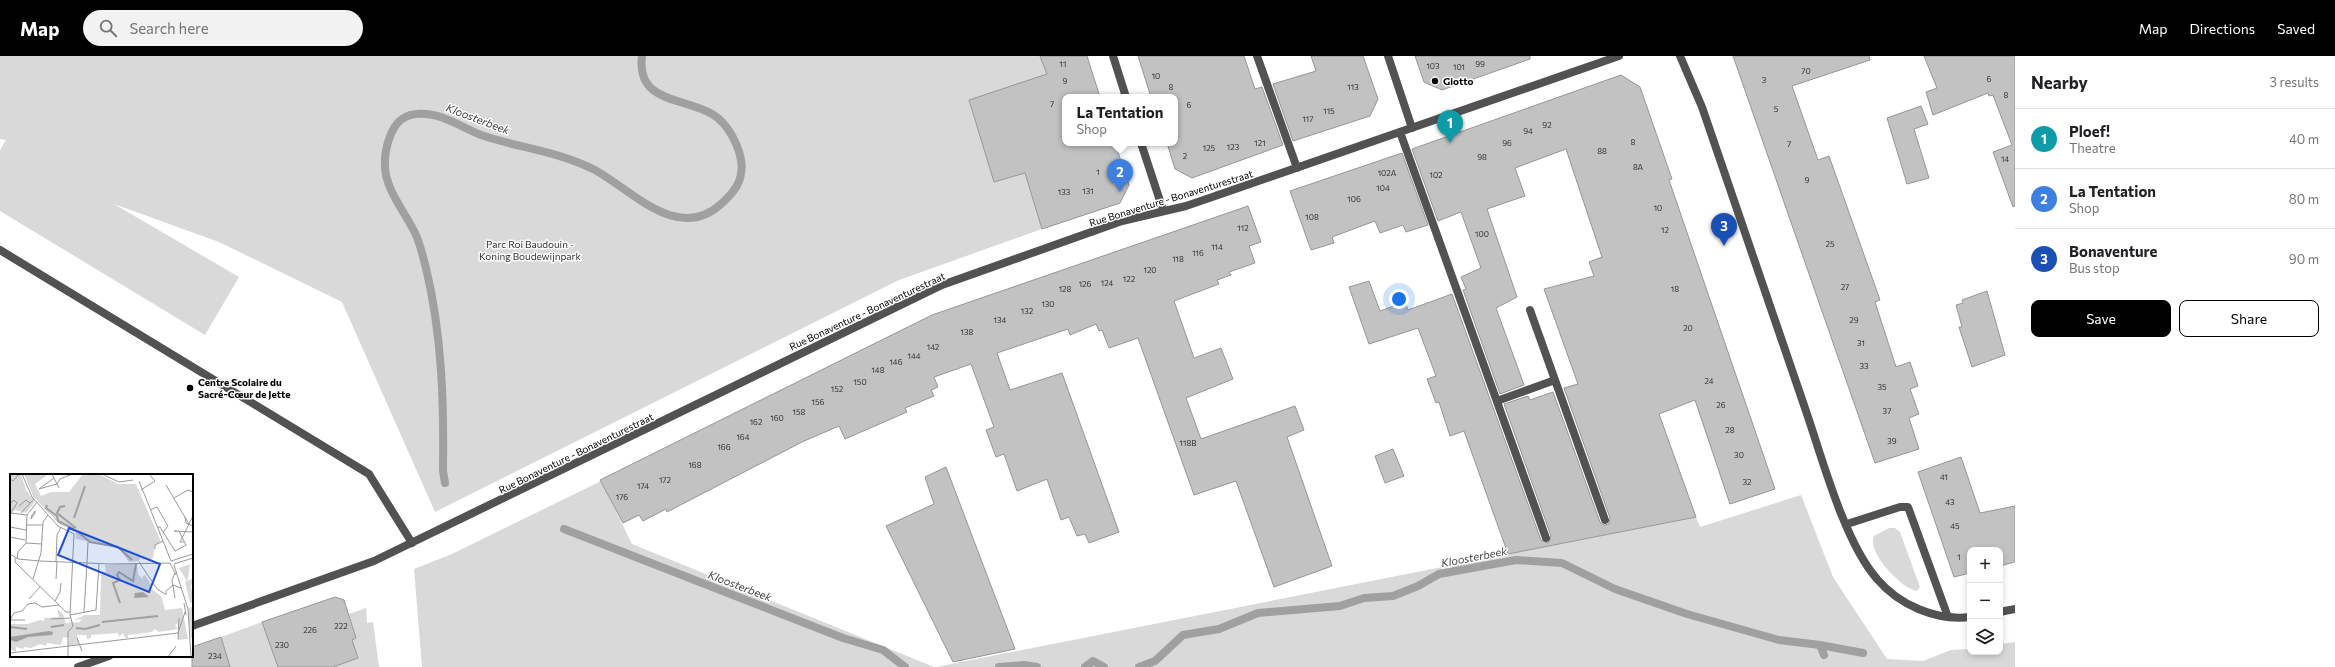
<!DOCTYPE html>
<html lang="en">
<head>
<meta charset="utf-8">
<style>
	:root { --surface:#fff; --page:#f2f2f2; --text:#202124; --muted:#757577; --line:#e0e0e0; --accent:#000 }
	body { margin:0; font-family:Commissioner,sans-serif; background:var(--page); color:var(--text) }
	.controls { position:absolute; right:12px; bottom:12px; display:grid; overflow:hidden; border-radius:8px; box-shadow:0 2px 6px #0003 }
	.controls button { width:36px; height:36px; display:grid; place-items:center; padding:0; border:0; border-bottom:1px solid var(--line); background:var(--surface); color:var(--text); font:20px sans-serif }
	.you { position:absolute; left:1399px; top:243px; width:14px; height:14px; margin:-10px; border:3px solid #fff; border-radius:50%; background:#1a73e8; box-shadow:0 0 0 6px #1a73e833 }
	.badge { display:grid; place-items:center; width:26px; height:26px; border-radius:50%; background:var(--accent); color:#fff; font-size:13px; font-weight:700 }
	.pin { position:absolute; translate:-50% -33px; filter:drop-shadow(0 1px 2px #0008) }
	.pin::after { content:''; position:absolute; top:21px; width:14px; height:12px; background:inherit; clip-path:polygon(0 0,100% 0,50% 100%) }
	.popup { position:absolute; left:1062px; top:38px; width:116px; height:52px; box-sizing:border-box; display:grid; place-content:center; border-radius:8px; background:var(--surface); filter:drop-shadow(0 1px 3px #0005); font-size:13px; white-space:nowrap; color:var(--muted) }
	.popup b { font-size:15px; color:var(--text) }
	.popup::after { content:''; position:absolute; left:50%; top:100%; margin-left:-8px; border:8px solid transparent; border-top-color:var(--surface) }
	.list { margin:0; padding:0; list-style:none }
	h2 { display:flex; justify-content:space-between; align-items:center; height:52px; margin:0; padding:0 16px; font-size:17px }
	h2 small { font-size:13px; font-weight:400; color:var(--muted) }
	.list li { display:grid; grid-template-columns:26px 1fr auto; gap:12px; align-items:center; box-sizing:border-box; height:60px; padding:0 16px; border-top:1px solid var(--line) }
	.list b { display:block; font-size:15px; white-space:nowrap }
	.list p { margin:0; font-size:13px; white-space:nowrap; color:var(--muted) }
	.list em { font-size:13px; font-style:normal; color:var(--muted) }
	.actions { display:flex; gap:8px; padding:12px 16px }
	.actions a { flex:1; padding:9px 0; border:1px solid var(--accent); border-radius:8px; text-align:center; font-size:14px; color:var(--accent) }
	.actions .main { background:var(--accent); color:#fff }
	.icon { flex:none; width:22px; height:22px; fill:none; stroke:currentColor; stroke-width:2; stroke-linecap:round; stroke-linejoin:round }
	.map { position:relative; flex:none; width:2015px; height:611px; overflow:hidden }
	header { display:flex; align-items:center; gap:24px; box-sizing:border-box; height:56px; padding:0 20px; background:var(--accent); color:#fff }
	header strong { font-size:19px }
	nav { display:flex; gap:22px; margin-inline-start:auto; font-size:14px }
	.search { width:280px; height:36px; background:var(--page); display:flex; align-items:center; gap:10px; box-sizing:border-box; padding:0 14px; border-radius:22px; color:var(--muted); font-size:15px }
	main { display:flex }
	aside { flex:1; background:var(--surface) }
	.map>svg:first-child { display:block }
	.green { fill:#d9d9d9 }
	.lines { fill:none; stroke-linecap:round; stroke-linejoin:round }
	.stream { stroke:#a0a0a0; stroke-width:8 }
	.building { fill:#c2c2c2; stroke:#969696 }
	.service { stroke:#525252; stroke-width:8 }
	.minor { stroke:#525252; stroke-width:8 }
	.tertiary { stroke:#525252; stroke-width:8 }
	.poi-dot { fill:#000; stroke:#fff; stroke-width:1.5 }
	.labels { text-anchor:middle; stroke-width:3; stroke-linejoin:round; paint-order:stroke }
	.number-label { font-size:8px; fill:#303030 }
	.poi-label { font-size:10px; font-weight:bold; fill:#000; stroke:#fff; text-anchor:start }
	.street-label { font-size:10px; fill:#000; stroke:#fff }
	.park-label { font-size:10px; fill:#303030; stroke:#fff }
	.water-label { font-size:11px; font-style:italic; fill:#414141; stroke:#fff }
	.inset-river { fill:none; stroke:#a0a0a0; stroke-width:2 }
	.inset-road { fill:none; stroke:#999; stroke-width:1 }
	.view { fill:#1d4ed8; fill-opacity:0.15; stroke:#1d4ed8; stroke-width:2 }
	.inset-edge { fill:none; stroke:#000; stroke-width:2 }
</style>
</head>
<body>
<header>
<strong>Map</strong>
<div class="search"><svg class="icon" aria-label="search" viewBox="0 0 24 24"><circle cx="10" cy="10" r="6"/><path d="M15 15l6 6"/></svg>Search here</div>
<nav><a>Map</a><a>Directions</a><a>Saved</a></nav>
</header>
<main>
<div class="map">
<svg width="2015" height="611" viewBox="0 0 2015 611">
	<rect width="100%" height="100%" fill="#fff"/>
	<!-- green -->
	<path class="green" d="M 0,0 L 1040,0 L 1051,17 L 969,44 L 994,126 L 1025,117 L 1042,173 L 899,224 L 435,456 L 342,246 L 219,186 L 114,148 L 239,221 L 205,279 L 0,155 L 0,94 L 6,84 L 0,83 Z
		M 601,425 L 632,488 L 934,611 L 422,611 L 414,513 L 452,498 Z
		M 1801,439 L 1833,521 L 1887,603 L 1923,605 L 1951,594 L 1970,593 L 1970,596 L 2000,596 L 2000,588 L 2015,586 L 2015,611 L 936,611 L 1696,461 L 1700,471 Z
		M 1889,472 L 1895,472 L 1900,476 L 1920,531 L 1917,535 C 1902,533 1866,496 1874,480 Z
		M 366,552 L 367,567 L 373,566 L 379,611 L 330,611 L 336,590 L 342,608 L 358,602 L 352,584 L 356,582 L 349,558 Z
		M 262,566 L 278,611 L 230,611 L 221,581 Z"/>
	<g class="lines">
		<!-- stream -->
		<path class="stream" d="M 445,427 L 443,415 C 444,346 442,279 426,212 C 423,201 420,187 415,177 C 405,156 385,133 385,110 C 384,96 390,71 402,63 C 410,57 423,57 433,59 C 447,61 469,75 484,80 C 521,92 560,96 595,114 C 633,135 678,187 721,148 C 730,140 740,130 741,117 C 743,109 740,98 737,90 C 732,78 724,65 712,58 C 683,41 636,47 642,0
			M 564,473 L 843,582 L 883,594 L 905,611
			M 1820,589 L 1863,597
			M 999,611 L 1024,609 L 1037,611
			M 1085,611 L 1093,605 L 1104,611
			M 1139,611 L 1155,605 L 1183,579 L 1219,573 L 1258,557 L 1340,550 L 1364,542 L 1393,540 L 1418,530 L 1439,518 L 1516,504 L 1562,507 L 1615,533 L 1687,558 L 1779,584 L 1820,589 L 1824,599"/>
	</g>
	<!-- building -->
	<path class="building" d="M 1040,0 L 1087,0 L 1100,41 L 1065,41 L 1065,87 L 1115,87 L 1129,129 L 1120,147 L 1042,173 L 1025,117 L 994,126 L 969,44 L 1047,18 Z
		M 1138,0 L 1244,0 L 1255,33 L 1262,31 L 1283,89 L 1192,122 L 1175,113 L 1167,87 L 1175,87 L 1175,41 L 1151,41 Z
		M 1311,0 L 1363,0 L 1378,43 L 1370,60 L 1293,85 L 1273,28 L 1316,15 Z
		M 1415,0 L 1530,0 L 1530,3 L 1442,34 L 1424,26 Z
		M 1733,0 L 1869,0 L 1870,4 L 1792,30 L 1818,104 L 1829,100 L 1880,244 L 1875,246 L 1896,311 L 1910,306 L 1918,330 L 1910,333 L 1919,358 L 1909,362 L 1919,393 L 1875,407 Z
		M 1924,0 L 2015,0 L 2015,150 L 2013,151 L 1993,96 L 2012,89 L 1993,39 L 1989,40 L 1988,37 L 1933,59 L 1926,36 L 1937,32 Z
		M 1621,19 L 1640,31 L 1672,123 L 1669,124 L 1775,433 L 1730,448 L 1695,344 L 1659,358 L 1696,461 L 1508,498 L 1464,375 L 1450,380 L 1439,346 L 1436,347 L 1427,323 L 1436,320 L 1418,272 L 1369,288 L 1349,231 L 1369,225 L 1380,255 L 1405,246 L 1408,254 L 1452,238 L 1541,484 L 1548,487 L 1551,480 L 1504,348 L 1528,340 L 1530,344 L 1553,336 L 1600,466 L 1604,469 L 1609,468 L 1610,462 L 1564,332 L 1578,328 L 1544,233 L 1594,220 L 1589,206 L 1602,201 L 1566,93 L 1515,112 L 1525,140 L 1487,153 L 1517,241 L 1496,252 L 1524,329 L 1500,338 L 1463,234 L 1466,233 L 1461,221 L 1481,212 L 1461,156 L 1438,165 L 1412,93 Z
		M 1921,50 L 1928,68 L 1914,73 L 1929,122 L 1907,128 L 1887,62 Z
		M 1402,97 L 1428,169 L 1406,176 L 1403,169 L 1380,177 L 1375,165 L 1332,181 L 1334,187 L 1311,194 L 1290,135 Z
		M 1248,150 L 1261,186 L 1249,190 L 1255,207 L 1229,216 L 1231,219 L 1217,224 L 1219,228 L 1174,245 L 1194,302 L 1221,292 L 1233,323 L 1186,342 L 1201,383 L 1295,350 L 1304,374 L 1287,381 L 1332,510 L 1274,531 L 1236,425 L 1194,439 L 1138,282 L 1109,292 L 1102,274 L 1099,275 L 1096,268 L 1070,279 L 1068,273 L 997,297 L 1010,334 L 1062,317 L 1119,476 L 1089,487 L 1085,478 L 1077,480 L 1069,461 L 1061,464 L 1047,423 L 1017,435 L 1004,398 L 996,401 L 986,374 L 994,371 L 971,308 L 934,321 L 938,331 L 931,334 L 934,340 L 905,352 L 907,356 L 845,383 L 839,370 L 802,386 L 667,456 L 666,453 L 643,465 L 639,459 L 623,467 L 600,424 L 932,259 Z
		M 1987,235 L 2005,299 L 1972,311 L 1959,271 L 1962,271 L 1956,249 L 1963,247 L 1962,244 Z
		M 1393,393 L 1404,420 L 1385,427 L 1375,400 Z
		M 1961,401 L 1980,457 L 2015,450 L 2015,506 L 2000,510 L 2000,494 L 1970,494 L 1970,517 L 1954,521 L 1918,416 Z
		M 946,411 L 1015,593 L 953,606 L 886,470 L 934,448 L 925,421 Z
		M 335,541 L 344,544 L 356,582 L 352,584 L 358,602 L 333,611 L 278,611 L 262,566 Z
		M 221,581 L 230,611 L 192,611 L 192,591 Z"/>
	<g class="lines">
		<!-- service -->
		<path class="service" d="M 1257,0 L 1297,112
			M 1400,76 L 1546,482
			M 0,194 L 369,418 L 412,487
			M 1530,254 L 1605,464
			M 1497,345 L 1555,324
			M 1847,468 L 1900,451 L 1908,451 L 1948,561"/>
		<!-- minor -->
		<path class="minor" d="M 1113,0 L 1126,41
			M 1388,0 L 1412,72
			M 1680,0 L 1702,51 C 1737,153 1772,256 1807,358 C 1823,405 1845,487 1877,523 C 1899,549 1936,565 1970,561
			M 1141,87 L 1163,154
			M 2000,556 L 2015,553"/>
		<!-- tertiary -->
		<path class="tertiary" d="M 192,570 L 374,505 L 942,229 L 1122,165 L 1186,150 L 1221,138 L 1619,0
			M 78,611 L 109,600"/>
	</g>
	<!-- markers -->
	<g class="poi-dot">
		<circle cx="1435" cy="25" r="4"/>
		<circle cx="190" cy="332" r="4"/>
	</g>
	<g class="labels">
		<!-- number labels -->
		<g class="number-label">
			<text x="1063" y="11">11</text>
			<text x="1480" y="11">99</text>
			<text x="1433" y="13">103</text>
			<text x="1459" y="14">101</text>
			<text x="1806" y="18">70</text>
			<text x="1156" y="23">10</text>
			<text x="1989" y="26">6</text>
			<text x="1764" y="27">3</text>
			<text x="1065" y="28">9</text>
			<text x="1171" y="34">8</text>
			<text x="1353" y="34">113</text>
			<text x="2006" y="42">8</text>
			<text x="1052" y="51">7</text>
			<text x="1189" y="52">6</text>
			<text x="1776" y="56">5</text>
			<text x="1329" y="58">115</text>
			<text x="1308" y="66">117</text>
			<text x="1547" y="72">92</text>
			<text x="1528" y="78">94</text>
			<text x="1633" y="89">8</text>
			<text x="1260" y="90">121</text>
			<text x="1507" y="90">96</text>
			<text x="1789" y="91">7</text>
			<text x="1233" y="94">123</text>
			<text x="1209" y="95">125</text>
			<text x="1602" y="98">88</text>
			<text x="1185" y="103">2</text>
			<text x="1482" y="104">98</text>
			<text x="2005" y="106">14</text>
			<text x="1638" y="114">8A</text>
			<text x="1098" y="119">1</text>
			<text x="1387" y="120">102A</text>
			<text x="1436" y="122">102</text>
			<text x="1807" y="127">9</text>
			<text x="1383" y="135">104</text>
			<text x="1088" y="138">131</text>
			<text x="1064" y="139">133</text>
			<text x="1354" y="146">106</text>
			<text x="1658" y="155">10</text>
			<text x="1312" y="164">108</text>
			<text x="1243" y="175">112</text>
			<text x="1665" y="177">12</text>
			<text x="1482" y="181">100</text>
			<text x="1830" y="191">25</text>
			<text x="1217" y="194">114</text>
			<text x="1198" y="200">116</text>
			<text x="1178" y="206">118</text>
			<text x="1150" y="217">120</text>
			<text x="1129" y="226">122</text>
			<text x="1107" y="230">124</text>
			<text x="1085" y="231">126</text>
			<text x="1845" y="234">27</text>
			<text x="1065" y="236">128</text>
			<text x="1675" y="236">18</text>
			<text x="1048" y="251">130</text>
			<text x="1027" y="258">132</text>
			<text x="1000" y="267">134</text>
			<text x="1854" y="267">29</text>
			<text x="1688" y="275">20</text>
			<text x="967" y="279">138</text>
			<text x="1861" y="290">31</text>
			<text x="933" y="294">142</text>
			<text x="914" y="303">144</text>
			<text x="896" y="309">146</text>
			<text x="1864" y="313">33</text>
			<text x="878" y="317">148</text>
			<text x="1709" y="328">24</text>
			<text x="860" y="329">150</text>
			<text x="1882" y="334">35</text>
			<text x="837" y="336">152</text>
			<text x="818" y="349">156</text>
			<text x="1721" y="352">26</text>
			<text x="1887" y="358">37</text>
			<text x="799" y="359">158</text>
			<text x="777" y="365">160</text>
			<text x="756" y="369">162</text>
			<text x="1730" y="377">28</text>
			<text x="743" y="384">164</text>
			<text x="1892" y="388">39</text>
			<text x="1188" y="390">118B</text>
			<text x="724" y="394">166</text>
			<text x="1739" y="402">30</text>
			<text x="695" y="412">168</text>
			<text x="1944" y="424">41</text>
			<text x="665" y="427">172</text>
			<text x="1747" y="429">32</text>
			<text x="643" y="433">174</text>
			<text x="622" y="444">176</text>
			<text x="1950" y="449">43</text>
			<text x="1955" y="473">45</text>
			<text x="1959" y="504">1</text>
			<text x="341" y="573">222</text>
			<text x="310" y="577">226</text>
			<text x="282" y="592">230</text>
			<text x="215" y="603">234</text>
		</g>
		<!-- poi labels -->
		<g class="poi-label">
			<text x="1443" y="29">Giotto</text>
			<text x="198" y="330">Centre Scolaire du<tspan x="198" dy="12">Sacré-Cœur de Jette</tspan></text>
		</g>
		<!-- street labels -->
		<g class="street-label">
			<text transform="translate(1171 142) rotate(-17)" y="4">Rue Bonaventure - Bonaventurestraat</text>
			<text transform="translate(867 255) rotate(-25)" y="4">Rue Bonaventure - Bonaventurestraat</text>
			<text transform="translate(576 397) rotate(-26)" y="4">Rue Bonaventure - Bonaventurestraat</text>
		</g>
		<!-- park labels -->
		<g class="park-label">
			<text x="530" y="192">Parc Roi Baudouin -<tspan x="530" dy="12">Koning Boudewijnpark</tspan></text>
		</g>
		<!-- water labels -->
		<g class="water-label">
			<text transform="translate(478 63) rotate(21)" y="4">Kloosterbeek</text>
			<text transform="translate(1474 501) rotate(-11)" y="4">Kloosterbeek</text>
			<text transform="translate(740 530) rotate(21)" y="4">Kloosterbeek</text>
		</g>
	</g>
	<!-- overview -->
	<g transform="translate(10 418)">
		<rect width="183" height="183" fill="#fff"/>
		<path d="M 0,0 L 11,0 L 16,16 L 25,28 L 16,39 L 6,36 L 0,38 ZM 14,0 L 35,0 L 36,2 L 25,10 L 31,22 L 41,18 L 59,18 L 73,0 L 89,0 L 108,10 L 126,10 L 151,68 L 145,71 L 143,84 L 139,88 L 137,84 L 132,86 L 132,80 L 129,87 L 119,88 L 108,73 L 66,65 L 65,56 L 50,51 L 23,22 ZM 127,89 L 128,100 L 134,107 L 132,103 L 135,101 L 142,112 L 140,114 L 151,122 L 155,136 L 172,134 L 178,165 L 168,166 L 168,149 L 165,151 L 168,155 L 149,158 L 145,155 L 142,158 L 118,161 L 118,164 L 115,164 L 113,159 L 109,163 L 108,159 L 81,161 L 81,164 L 73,166 L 77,165 L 76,161 L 67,161 L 69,170 L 58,172 L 59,164 L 53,163 L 51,171 L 37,169 L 36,172 L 30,170 L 21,174 L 14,173 L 13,175 L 6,173 L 6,178 L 0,175 L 0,150 L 18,150 L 30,146 L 34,147 L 34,144 L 49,143 L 47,135 L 53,140 L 56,149 L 70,148 L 71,145 L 64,146 L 75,141 L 90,141 L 91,104 L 92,98 L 96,98 L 95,91 ZM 180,90 L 178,104 L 178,107 L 183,104 L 183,110 L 181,111 L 183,128 L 180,129 L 175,108 L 177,107 L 169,94 ZM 183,133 L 183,164 L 181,164 L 178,139 L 179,134 Z" fill="#d9d9d9"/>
		<path d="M 133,118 L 139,123 L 124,124 L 125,119 ZM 39,157 L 43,158 L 42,161 L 18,163 L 6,168 L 0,166 L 0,163 Z" fill="#a0a0a0"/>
		<path class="inset-river" d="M 37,31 L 36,34 L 47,42 L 48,47 L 64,55M 55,32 L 50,33 L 47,39 L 66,54M 64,44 L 75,12M 68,58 L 80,68 L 108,73 L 122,86M 110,129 L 103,109 L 110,106 L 107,101 L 109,98 L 123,107 L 126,90M 92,148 L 148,142M 0,153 L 17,155M 41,153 L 54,151M 66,154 L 75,155 L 90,151"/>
		<path class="inset-road" d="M 12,0 L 22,23 L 48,52 L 64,60 L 60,141 L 63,152 L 58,158 L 58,183M 42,0 L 49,14M 92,0 L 109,8 L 123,6M 44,4 L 29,15 L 47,10M 0,5 L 3,7 L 9,0M 129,7 L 161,87M 47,10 L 50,5 L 62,0M 156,11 L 179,50M 131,16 L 145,7 L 139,0M 164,24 L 178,16 L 183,18M 0,30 L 4,26 L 7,29 L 1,39M 9,32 L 16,26 L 20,29M 140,36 L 147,33 L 158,52 L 153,58M 25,37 L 25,39 L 21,45 L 22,41 ZM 0,39 L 17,41M 11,39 L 24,25M 175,43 L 176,49 L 183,52M 16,51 L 32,51M 0,53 L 16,56M 147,53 L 150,53 L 165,77 L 176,71 L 169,57M 167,57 L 164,57 L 183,58M 0,63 L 15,66M 174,68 L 170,68 L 183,42M 16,69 L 32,70M 0,73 L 0,86M 145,75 L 145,71 L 153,67M 0,80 L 8,85 L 30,87 L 101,90 L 160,89M 5,84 L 5,88 L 56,138 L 60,138M 7,85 L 8,78 L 16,69 L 17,41 L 27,28M 161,87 L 183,80M 46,88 L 47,61 L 51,53M 129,88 L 147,115 L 155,120M 77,89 L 78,68M 160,89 L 166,101M 164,90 L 183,84M 164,91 L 178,135 L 181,183M 23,105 L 31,79 L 33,48 L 38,41M 46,105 L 47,88M 156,121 L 156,117 L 163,111 L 171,114M 165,124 L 162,106 L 165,99M 19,125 L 30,113M 45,127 L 50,118 L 51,109M 174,129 L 176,141M 74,138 L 77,89M 60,141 L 86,136 L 89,90M 41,145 L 61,144M 15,146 L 0,146 L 4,139 L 12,137 L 18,130 L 25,129 L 32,133 L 49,131M 168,159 L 175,138M 67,164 L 72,177M 168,165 L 169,144M 0,179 L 168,159M 131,183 L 157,183M 158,183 L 166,172"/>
		<path class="view" d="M 59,54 L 150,90 L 139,118 L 48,81 Z"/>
		<rect width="183" height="183" class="inset-edge"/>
	</g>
</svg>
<div class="controls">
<button>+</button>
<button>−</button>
<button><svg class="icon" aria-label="layers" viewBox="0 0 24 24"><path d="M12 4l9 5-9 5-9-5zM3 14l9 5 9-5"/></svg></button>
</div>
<div class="you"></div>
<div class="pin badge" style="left:1450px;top:87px;background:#0f9aa8">1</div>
<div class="pin badge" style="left:1120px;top:136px;background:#3f7fe0">2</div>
<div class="popup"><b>La Tentation</b>Shop</div>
<div class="pin badge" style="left:1724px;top:190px;background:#1a4fb4">3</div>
</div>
<aside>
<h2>Nearby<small>3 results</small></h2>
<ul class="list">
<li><span class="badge" style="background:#0f9aa8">1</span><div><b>Ploef!</b><p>Theatre</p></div><em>40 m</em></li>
<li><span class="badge" style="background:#3f7fe0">2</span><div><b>La Tentation</b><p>Shop</p></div><em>80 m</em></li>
<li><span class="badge" style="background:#1a4fb4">3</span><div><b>Bonaventure</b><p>Bus stop</p></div><em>90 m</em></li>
</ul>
<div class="actions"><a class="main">Save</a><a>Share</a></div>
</aside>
</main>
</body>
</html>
